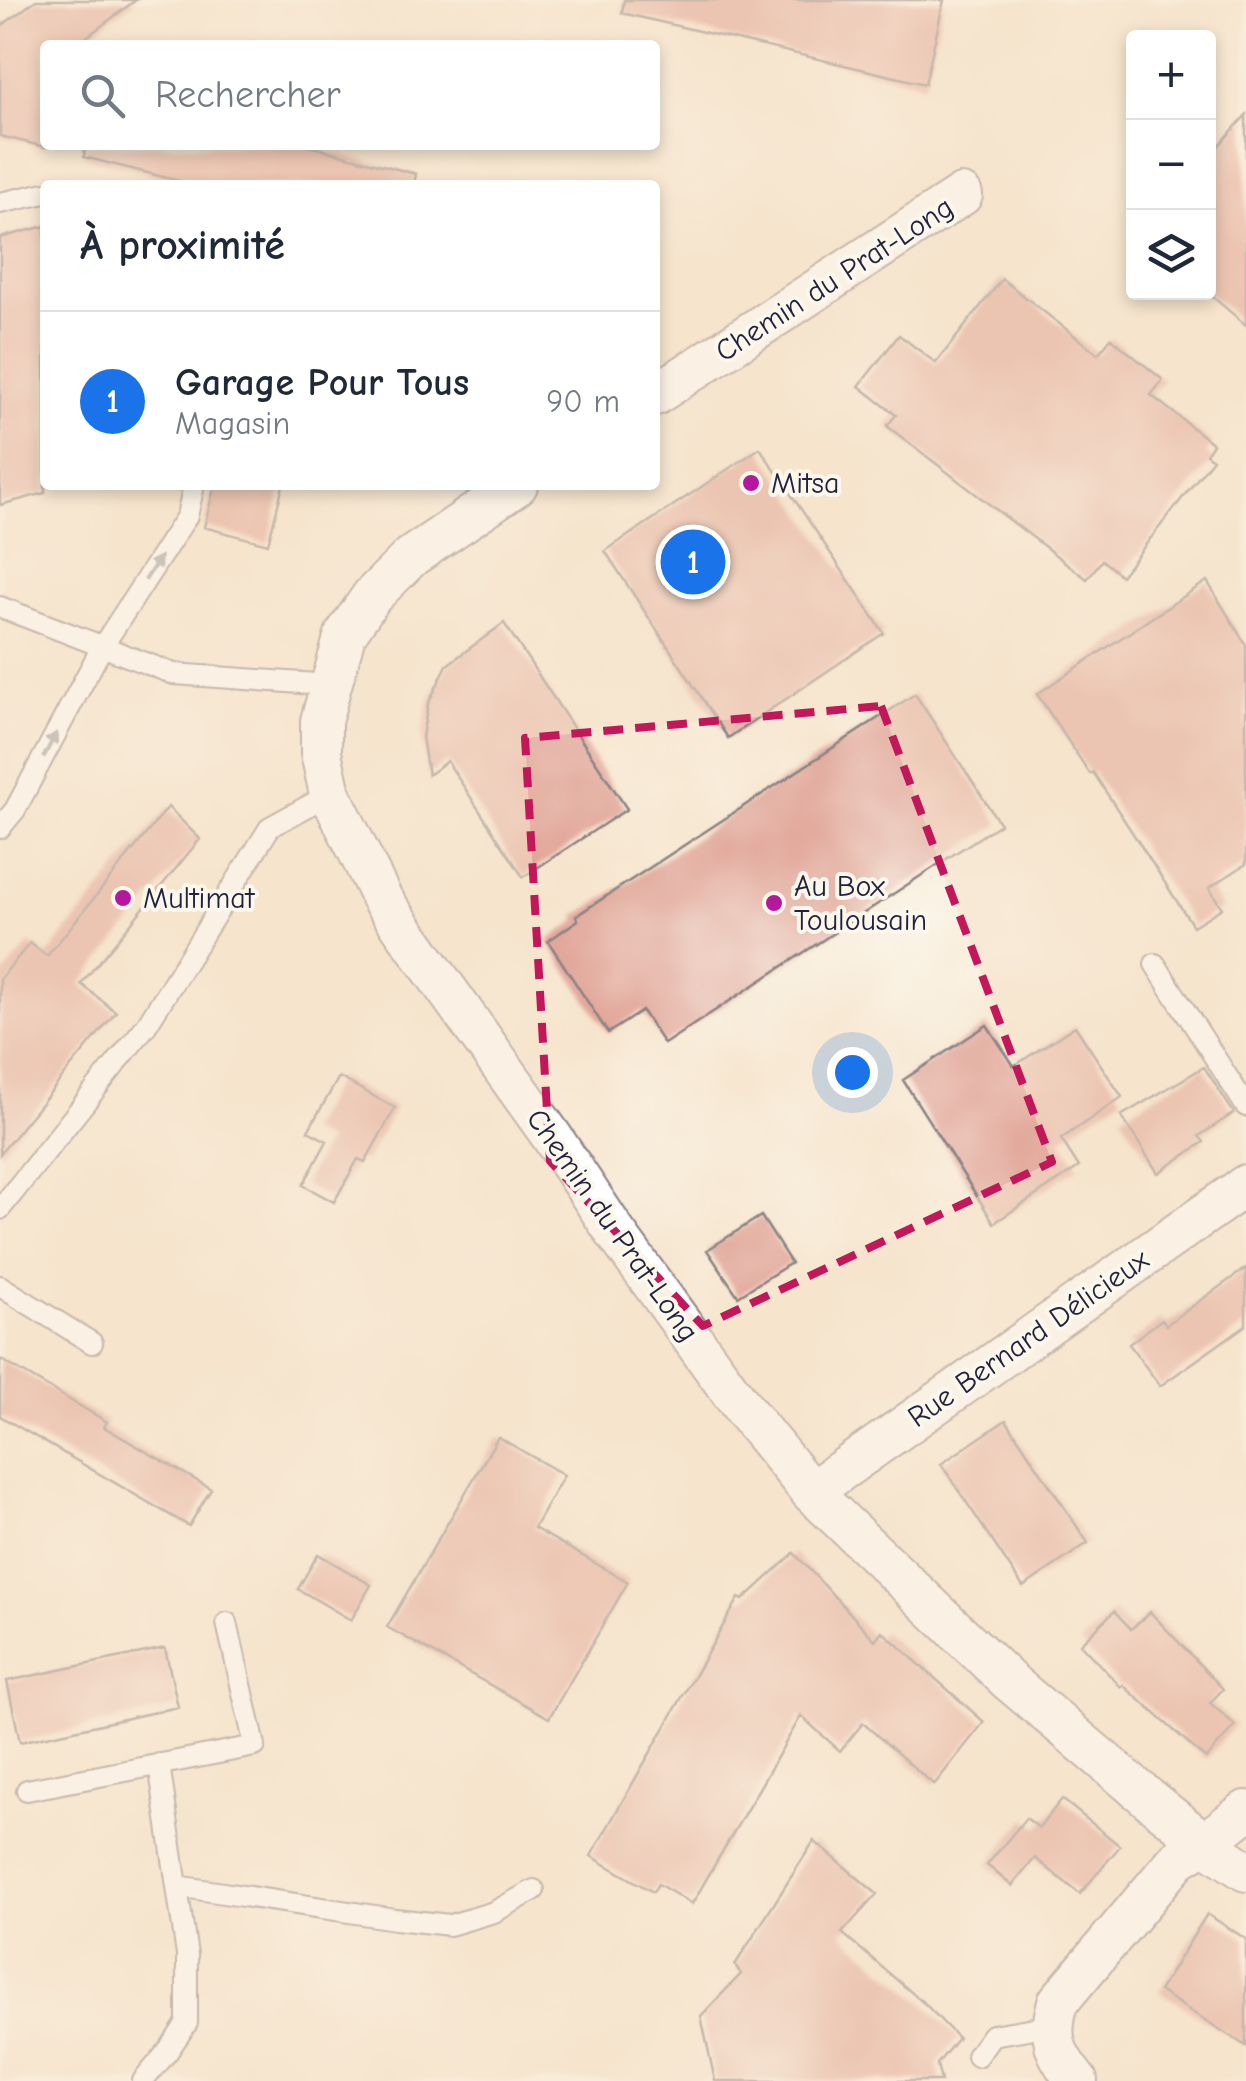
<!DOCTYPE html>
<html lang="fr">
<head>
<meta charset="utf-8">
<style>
	:root { --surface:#fff; --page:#f6f6f7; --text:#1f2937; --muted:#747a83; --line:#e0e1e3; --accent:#1a73e8 }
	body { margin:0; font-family:"Comic Neue",sans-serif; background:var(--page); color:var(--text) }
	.controls { position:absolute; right:30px; top:30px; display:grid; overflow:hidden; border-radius:10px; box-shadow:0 5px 15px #0003 }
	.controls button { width:90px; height:90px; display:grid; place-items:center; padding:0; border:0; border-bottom:2px solid var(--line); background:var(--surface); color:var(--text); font:50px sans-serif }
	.you { position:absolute; left:852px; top:1072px; width:35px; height:35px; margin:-25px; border:8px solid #fff; border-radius:50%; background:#1a73e8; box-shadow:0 0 0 15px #1a73e833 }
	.badge { display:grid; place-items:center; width:65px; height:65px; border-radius:50%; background:var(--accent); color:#fff; font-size:32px; font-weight:700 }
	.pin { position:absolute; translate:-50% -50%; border:5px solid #fff; box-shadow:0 2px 10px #0006 }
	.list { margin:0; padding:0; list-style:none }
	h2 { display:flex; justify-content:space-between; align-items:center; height:130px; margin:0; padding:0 40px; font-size:42px }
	h2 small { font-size:32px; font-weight:400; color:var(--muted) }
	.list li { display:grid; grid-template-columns:65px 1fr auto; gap:30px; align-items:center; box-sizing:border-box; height:180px; padding:0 40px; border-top:2px solid var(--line) }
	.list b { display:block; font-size:38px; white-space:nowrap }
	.list p { margin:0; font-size:32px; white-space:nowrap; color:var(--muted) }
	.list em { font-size:32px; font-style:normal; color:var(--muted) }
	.icon { flex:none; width:55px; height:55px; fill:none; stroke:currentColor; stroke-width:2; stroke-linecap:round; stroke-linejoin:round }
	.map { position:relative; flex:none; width:1246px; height:2081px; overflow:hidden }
	.search { position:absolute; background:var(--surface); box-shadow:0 5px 15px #0003; left:40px; top:40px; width:620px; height:110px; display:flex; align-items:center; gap:25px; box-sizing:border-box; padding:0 35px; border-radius:10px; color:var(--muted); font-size:38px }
	.panel { position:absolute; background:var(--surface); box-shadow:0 5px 15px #0003; left:40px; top:180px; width:620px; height:310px; border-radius:10px }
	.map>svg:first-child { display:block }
	.building { fill:#df9f92 }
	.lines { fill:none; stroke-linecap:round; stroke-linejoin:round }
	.service-casing { stroke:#8c8384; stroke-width:24 }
	.minor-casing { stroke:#8c8384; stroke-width:44 }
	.service { stroke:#fff; stroke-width:20 }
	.minor { stroke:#fff; stroke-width:40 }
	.oneway { fill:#9c9ca7 }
	.marked { fill:none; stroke:#c2185b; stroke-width:8; stroke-dasharray:20 12; stroke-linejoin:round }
	.poi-dot { fill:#b5179e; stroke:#fbf7ec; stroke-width:4 }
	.labels { text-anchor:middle; stroke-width:8; stroke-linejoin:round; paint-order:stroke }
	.street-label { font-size:30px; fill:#22223b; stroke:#fbf7ec }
	.poi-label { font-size:30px; fill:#22223b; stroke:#fbf7ec; text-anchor:start }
</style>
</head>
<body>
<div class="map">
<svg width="1246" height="2081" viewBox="0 0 1246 2081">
	<rect width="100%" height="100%" fill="#fbf7ec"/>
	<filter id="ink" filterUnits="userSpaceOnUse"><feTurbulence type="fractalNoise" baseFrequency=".01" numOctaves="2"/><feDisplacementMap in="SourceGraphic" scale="20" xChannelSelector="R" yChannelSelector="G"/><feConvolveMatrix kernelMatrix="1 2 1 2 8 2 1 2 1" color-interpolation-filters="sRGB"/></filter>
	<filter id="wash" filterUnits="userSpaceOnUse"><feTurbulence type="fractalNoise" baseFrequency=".0048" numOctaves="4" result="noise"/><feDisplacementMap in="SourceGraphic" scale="40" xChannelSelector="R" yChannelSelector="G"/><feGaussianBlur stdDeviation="2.25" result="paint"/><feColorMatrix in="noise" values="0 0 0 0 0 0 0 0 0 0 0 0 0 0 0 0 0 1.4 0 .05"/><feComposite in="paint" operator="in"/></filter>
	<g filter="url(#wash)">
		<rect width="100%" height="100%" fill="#f6e4cc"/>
		<g id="blocks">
			<!-- building -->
			<path class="building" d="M 36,0 L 136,0 L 76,45 L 45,45 L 45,147 L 0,136 L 0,27 Z
				M 624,0 L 944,0 L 925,84 L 622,13 Z
				M 1246,115 L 1246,325 L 1208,293 L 1208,158 Z
				M 85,145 L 305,145 L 416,174 L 414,185 L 195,185 L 84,157 Z
				M 45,226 L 45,493 L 0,505 L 0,238 Z
				M 1002,279 L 1098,354 L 1111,338 L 1163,380 L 1151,395 L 1213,444 L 1206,454 L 1213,459 L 1121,576 L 1102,560 L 1087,579 L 887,426 L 896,415 L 859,386 L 899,335 L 936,363 Z
				M 760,448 L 884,633 L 728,738 L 605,551 Z
				M 215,485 L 283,485 L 268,544 L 204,527 Z
				M 1207,581 L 1246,645 L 1246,864 L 1209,888 L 1222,908 L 1193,926 L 1093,772 L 1090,774 L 1037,694 Z
				M 504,623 L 627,809 L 523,877 L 447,761 L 428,775 L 422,737 L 428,704 L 447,665 Z
				M 915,694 L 1000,824 L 664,1044 L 642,1011 L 608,1033 L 548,941 L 578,920 L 576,916 Z
				M 168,807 L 200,839 L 81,984 L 116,1012 L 0,1154 L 0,979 L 30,943 L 47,956 Z
				M 987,1025 L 1014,1066 L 1075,1026 L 1122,1097 L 1061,1139 L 1079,1167 L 994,1223 L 903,1080 Z
				M 1204,1067 L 1234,1113 L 1199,1136 L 1204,1142 L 1158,1173 L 1121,1116 Z
				M 339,1077 L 395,1108 L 365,1162 L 358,1159 L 334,1202 L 303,1185 L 327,1141 L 308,1131 Z
				M 761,1216 L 791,1263 L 738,1296 L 707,1250 Z
				M 1246,1268 L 1246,1325 L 1160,1386 L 1129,1344 L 1162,1319 L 1166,1325 Z
				M 0,1359 L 107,1422 L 104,1427 L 211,1489 L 189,1526 L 0,1416 Z
				M 1006,1420 L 1088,1543 L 1023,1587 L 941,1464 Z
				M 498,1437 L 564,1475 L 534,1528 L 628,1582 L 549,1718 L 387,1627 Z
				M 794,1553 L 875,1640 L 882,1631 L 984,1722 L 934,1785 L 863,1723 L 840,1751 L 801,1716 L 692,1904 L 658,1884 L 653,1892 L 591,1856 L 739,1598 L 743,1600 Z
				M 318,1554 L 371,1585 L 351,1620 L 298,1589 Z
				M 1114,1611 L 1131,1629 L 1150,1612 L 1223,1689 L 1210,1703 L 1235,1725 L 1206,1759 L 1123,1685 L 1121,1687 L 1080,1644 Z
				M 165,1648 L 178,1707 L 20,1742 L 7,1681 Z
				M 1062,1799 L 1120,1846 L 1080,1894 L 1035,1858 L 1012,1886 L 987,1865 L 1026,1818 L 1039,1828 Z
				M 814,1841 L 877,1894 L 842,1933 L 925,2004 L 958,2038 L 937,2064 L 941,2081 L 715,2081 L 701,2016 L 741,1974 L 735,1965 Z
				M 1207,1914 L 1246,1939 L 1246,2046 L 1159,1991 Z"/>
		</g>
	</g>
	<g filter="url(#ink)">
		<use href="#blocks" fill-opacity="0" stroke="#8c8384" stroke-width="2.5"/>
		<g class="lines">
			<!-- service casing -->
			<g class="service-casing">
				<path id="service" d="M 0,203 L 45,193
					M 0,607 L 174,674 L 330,685
					M 0,828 L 15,810 L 102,647 L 187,516 L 194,485
					M 1155,964 L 1246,1106
					M 0,1209 L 146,1026 L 270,827 L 330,794
					M 0,1286 L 92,1343
					M 27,1790 L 255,1746 L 227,1623
					M 177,1886 L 395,1919 L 450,1925 L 494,1912 L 534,1890
					M 977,2056 L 992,2035 L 1052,2025
					M 143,2081 L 168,2051 L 187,2023 L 187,1955 L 159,1764"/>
			</g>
			<!-- minor casing -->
			<g class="minor-casing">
				<path id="minor" d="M 655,395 L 962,195
					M 517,485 L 411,557 L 372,596 L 345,635 L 321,721 L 321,753 L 330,794 L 382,899 L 552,1137 L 615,1232 L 745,1411 L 811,1492 L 1009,1681 L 1148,1798 L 1204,1843 L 1246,1871
					M 811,1492 L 1246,1185
					M 1077,2081 C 1054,2053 1048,2038 1058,2002 L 1178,1859 L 1204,1843 L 1246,1811"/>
			</g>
			<!-- service -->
			<use href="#service" class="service"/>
			<!-- minor -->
			<use href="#minor" class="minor"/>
		</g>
		<!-- one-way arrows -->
		<defs><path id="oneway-solid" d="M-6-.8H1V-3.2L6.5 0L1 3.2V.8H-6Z" transform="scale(2.5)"/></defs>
		<g class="oneway">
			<use href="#oneway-solid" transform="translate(153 568) rotate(-57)"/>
			<use href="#oneway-solid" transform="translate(50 745) rotate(-62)"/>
		</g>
	</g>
	<!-- marked area -->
	<path d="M0 0H1246V2081H0ZM 881,706 L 1052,1162 L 703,1326 L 550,1161 L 525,738 Z" fill="#f6e4cc" fill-opacity=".55" fill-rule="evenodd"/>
	<path class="marked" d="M 881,706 L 1052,1162 L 703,1326 L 550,1161 L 525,738 Z"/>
	<!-- markers -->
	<g class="poi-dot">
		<circle cx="751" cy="483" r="10"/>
		<circle cx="123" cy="898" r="10"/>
		<circle cx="774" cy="903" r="10"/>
	</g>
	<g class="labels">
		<!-- street labels -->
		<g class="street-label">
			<text transform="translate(834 279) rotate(-33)" y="10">Chemin du Prat-Long</text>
			<text transform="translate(613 1225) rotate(55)" y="10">Chemin du Prat-Long</text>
			<text transform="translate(1028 1338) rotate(-35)" y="10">Rue Bernard Délicieux</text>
		</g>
		<!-- poi labels -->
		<g class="poi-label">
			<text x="771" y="493">Mitsa</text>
			<text x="794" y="896">Au Box<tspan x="794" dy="34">Toulousain</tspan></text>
			<text x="143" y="908">Multimat</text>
		</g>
	</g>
</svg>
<div class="controls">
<button>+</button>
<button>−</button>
<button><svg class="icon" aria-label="layers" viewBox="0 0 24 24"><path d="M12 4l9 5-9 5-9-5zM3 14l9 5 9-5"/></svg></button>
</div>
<div class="you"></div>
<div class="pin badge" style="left:693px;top:562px">1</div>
<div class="search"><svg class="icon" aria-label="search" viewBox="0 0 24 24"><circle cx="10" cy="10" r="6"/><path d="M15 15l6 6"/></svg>Rechercher</div>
<section class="panel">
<h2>À proximité<small></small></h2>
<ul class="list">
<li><span class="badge">1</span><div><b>Garage Pour Tous</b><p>Magasin</p></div><em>90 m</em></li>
</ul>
</section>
</div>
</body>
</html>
